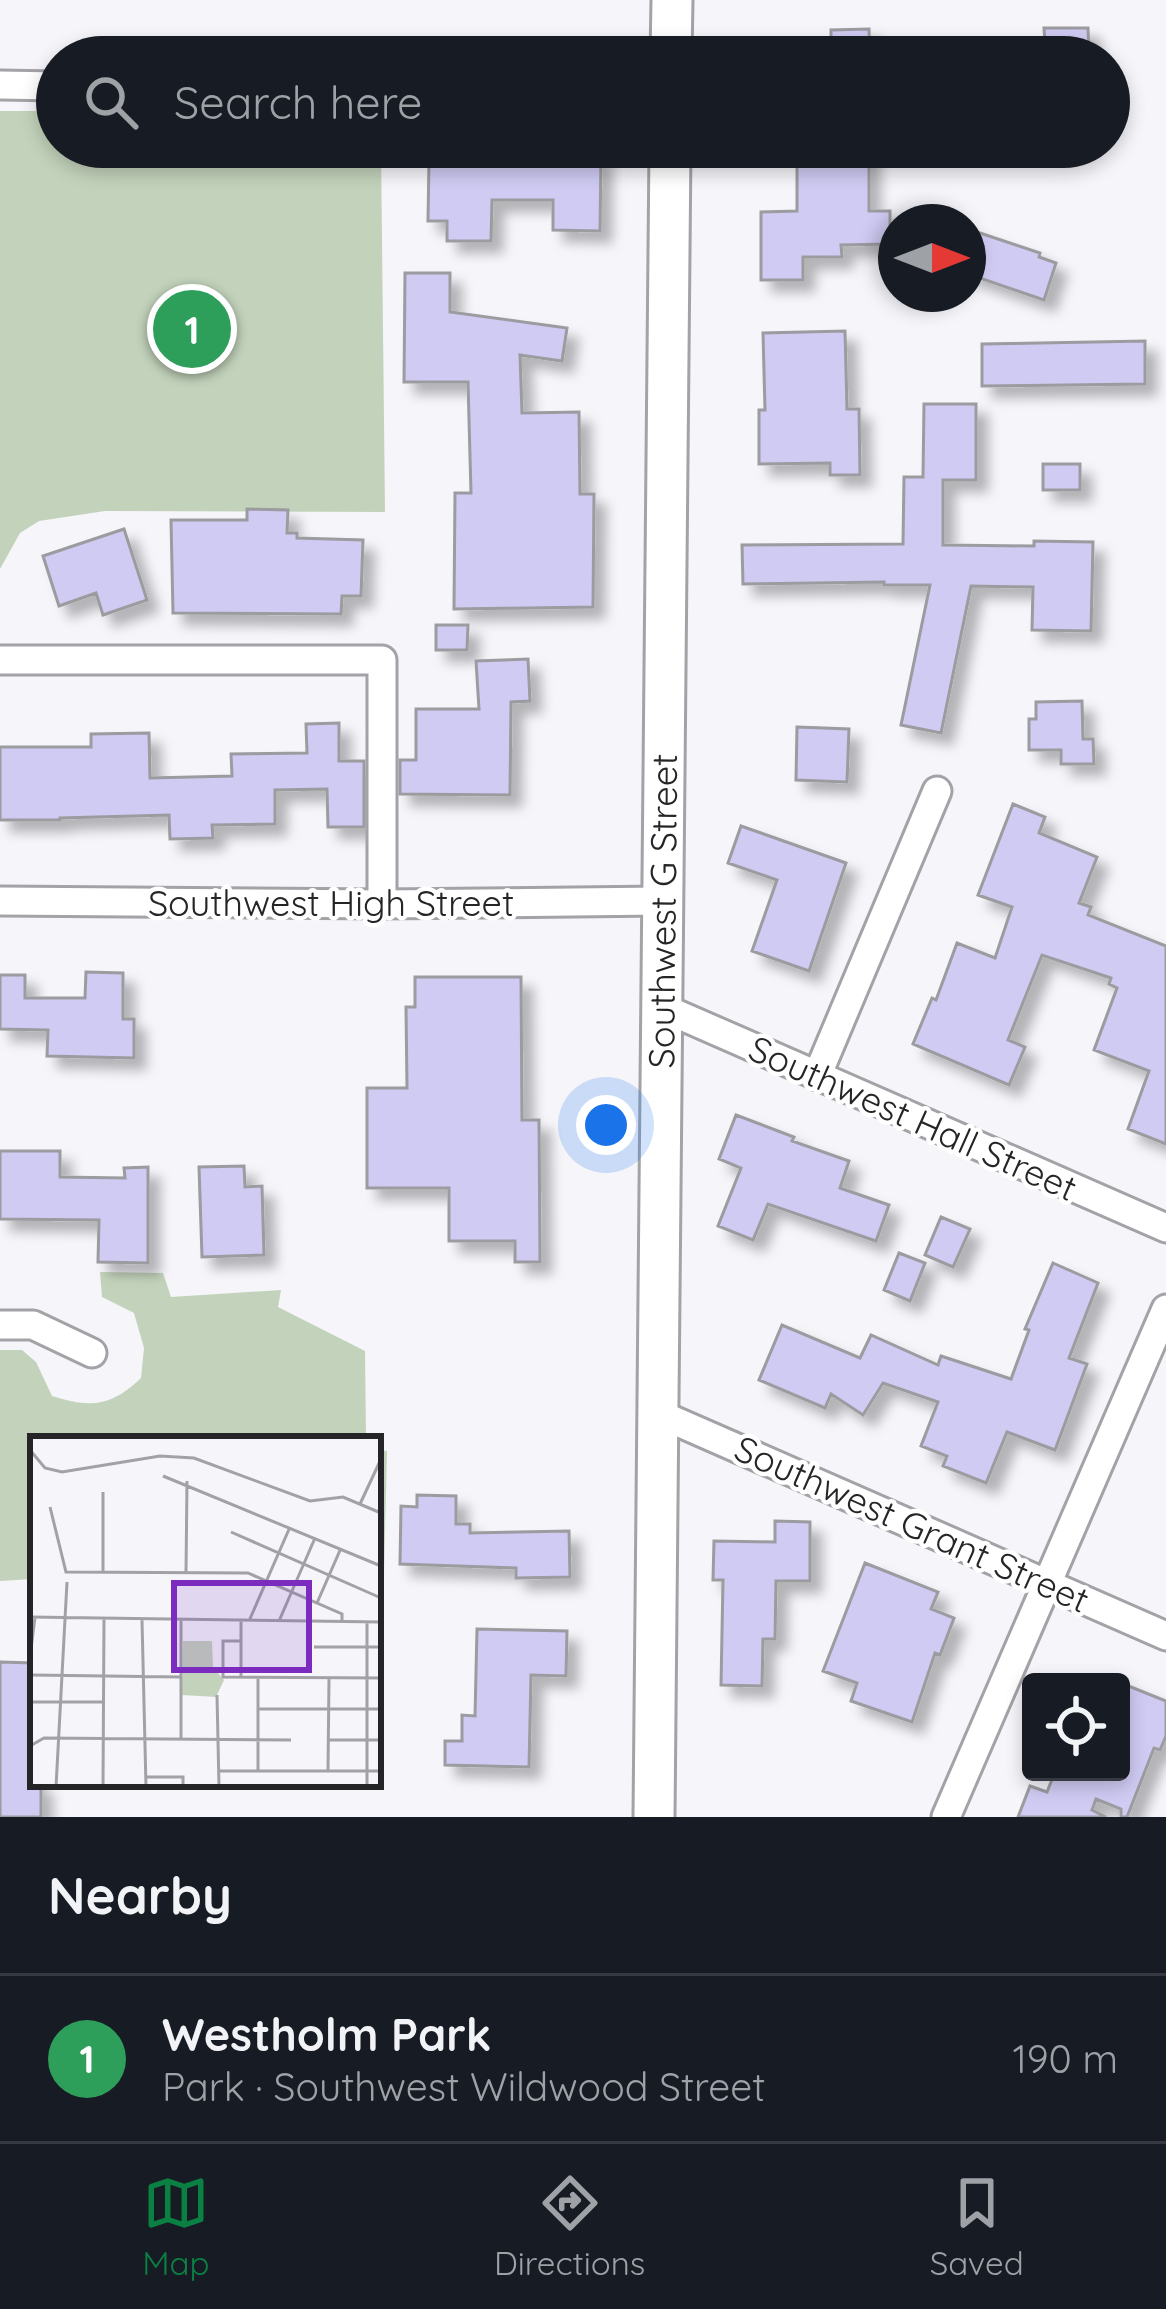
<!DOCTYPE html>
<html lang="en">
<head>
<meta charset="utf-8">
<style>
	:root { --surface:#171b24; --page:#20242c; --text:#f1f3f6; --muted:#9ea1a6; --line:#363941; --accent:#0b8043 }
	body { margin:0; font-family:Quicksand,sans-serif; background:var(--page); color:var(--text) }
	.controls { position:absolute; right:36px; bottom:36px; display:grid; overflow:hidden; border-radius:12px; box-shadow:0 6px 18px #0003 }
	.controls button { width:108px; height:108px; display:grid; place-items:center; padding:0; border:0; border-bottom:3px solid var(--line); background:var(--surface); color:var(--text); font:60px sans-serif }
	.compass { position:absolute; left:878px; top:204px; width:108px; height:108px; border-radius:50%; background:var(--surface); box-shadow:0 6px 18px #0003; rotate:90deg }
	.you { position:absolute; left:606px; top:1125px; width:42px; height:42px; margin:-30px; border:9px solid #fff; border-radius:50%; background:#1a73e8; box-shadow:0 0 0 18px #1a73e833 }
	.badge { display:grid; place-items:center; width:78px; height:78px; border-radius:50%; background:var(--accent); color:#fff; font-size:39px; font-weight:700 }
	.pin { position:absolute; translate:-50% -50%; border:6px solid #fff; box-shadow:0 3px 12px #0006 }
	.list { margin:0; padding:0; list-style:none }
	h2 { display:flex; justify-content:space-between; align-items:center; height:156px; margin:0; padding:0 48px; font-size:51px }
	h2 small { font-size:39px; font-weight:400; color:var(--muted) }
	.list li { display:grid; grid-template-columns:78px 1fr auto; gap:36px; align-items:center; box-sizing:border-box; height:168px; padding:0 48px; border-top:3px solid var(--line) }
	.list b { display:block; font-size:45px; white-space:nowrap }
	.list p { margin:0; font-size:39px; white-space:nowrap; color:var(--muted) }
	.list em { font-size:39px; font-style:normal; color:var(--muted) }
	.icon { flex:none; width:66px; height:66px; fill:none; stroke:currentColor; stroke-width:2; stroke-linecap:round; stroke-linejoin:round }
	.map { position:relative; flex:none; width:1166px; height:1817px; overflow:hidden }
	.search { position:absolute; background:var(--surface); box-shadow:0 6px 18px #0003; left:36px; right:36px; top:36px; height:132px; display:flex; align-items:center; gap:30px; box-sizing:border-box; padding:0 42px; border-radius:66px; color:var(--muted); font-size:45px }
	.sheet { height:324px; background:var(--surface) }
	nav { display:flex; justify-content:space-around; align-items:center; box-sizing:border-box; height:168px; border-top:3px solid var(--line); background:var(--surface); font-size:33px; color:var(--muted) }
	nav a { display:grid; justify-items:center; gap:6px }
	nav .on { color:var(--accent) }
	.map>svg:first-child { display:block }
	.green { fill:#c3d3bb }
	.building { fill:#cfcbf3; stroke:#9b9ba0; stroke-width:3; filter:url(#shadow) }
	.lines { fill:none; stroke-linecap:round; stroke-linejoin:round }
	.street-casing { stroke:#a2a2a7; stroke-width:33 }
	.secondary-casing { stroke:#a2a2a7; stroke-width:45 }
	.street { stroke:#fff; stroke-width:27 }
	.secondary { stroke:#fff; stroke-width:39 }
	.labels { text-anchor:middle; stroke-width:9; stroke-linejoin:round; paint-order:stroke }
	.street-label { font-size:36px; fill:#252527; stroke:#fff }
	.inset-road { fill:none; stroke:#a2a2a6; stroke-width:3 }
	.view { fill:#7b2cbf; fill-opacity:0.15; stroke:#7b2cbf; stroke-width:6 }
	.inset-edge { fill:none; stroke:#252527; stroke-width:6 }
</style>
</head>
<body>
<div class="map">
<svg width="1166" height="1817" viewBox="0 0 1166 1817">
	<defs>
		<filter id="shadow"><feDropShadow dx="11" dy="11" stdDeviation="6" flood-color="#0004"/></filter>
	</defs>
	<rect width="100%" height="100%" fill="#f5f5fa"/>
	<!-- green -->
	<path class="green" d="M 0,111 L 57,111 L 57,147 L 381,147 L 385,512 L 105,511 L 39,521 L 20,533 L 0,569 Z
		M 100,1272 L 163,1273 L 171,1297 L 281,1290 L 278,1307 L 365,1351 L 366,1439 L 33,1439 L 33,1579 L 0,1581 L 0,1350 L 22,1350 L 36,1362 L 52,1396 C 90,1408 111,1407 141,1378 L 144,1348 L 134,1313 L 102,1297 Z
		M 378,1450 L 387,1451 L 384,1573 L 378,1573 Z"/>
	<!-- building -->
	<path class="building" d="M 1044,28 L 1088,28 L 1089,57 L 1046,57 Z
		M 869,29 L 870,57 L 831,57 L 831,30 Z
		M 826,147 L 869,147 L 869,211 L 890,211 L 890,244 L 841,245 L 842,257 L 803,257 L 803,280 L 761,280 L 761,212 L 797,211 L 797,152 L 826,152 Z
		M 465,151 L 601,152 L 600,231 L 553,230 L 553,200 L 492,200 L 491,241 L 447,241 L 447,221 L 428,221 L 429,160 L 465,161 Z
		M 968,229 L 1040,253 L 1039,257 L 1056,263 L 1044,300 L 968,274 Z
		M 405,273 L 450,273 L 450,312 L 567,328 L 562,361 L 520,355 L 522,413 L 579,412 L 580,494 L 594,494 L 593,607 L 454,609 L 455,493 L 471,493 L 468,382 L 404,382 Z
		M 845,331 L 847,409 L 859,409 L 860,475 L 830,475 L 830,463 L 759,464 L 759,410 L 765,410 L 763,333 Z
		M 1145,341 L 1145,384 L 982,386 L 982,344 Z
		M 924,404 L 976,404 L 976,480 L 943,480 L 943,545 L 1034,546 L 1034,541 L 1093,542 L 1091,631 L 1032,630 L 1033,587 L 971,586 L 941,733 L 901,725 L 930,585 L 884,585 L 884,582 L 743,584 L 742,545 L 903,544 L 904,477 L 923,477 Z
		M 1043,464 L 1080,464 L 1080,490 L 1043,490 Z
		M 247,509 L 288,510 L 287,533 L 297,533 L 297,538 L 363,540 L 361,596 L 342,596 L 341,614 L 173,613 L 171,520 L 247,520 Z
		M 124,529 L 147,600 L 103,615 L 96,593 L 59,606 L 43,556 Z
		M 436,625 L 468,625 L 467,650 L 436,650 Z
		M 528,659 L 530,701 L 511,702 L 510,795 L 400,794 L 400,760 L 416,760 L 416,709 L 479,709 L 476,661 Z
		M 1082,701 L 1083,739 L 1093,739 L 1094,764 L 1061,764 L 1061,750 L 1029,750 L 1029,719 L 1036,719 L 1036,702 Z
		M 339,723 L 339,761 L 364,761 L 364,827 L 328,827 L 327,789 L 275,790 L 275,824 L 212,825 L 213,838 L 170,839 L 169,815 L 60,818 L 60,820 L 0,820 L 0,747 L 91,747 L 91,734 L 149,733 L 150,778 L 232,776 L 231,754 L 307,753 L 306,724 Z
		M 797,727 L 849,729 L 847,782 L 796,780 Z
		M 1013,804 L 1045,817 L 1039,833 L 1097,857 L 1079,903 L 1091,907 L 1088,915 L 1166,946 L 1166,1144 L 1128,1129 L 1149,1071 L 1094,1050 L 1117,988 L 1109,984 L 1111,978 L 1042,955 L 1008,1040 L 1025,1047 L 1009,1085 L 913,1044 L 932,998 L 936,1000 L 957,943 L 995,958 L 1012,907 L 978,895 Z
		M 741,826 L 846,863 L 809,971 L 752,951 L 777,880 L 728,863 Z
		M 86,972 L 123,973 L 123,1019 L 134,1019 L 134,1058 L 47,1056 L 48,1030 L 0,1029 L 0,975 L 25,975 L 25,998 L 85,998 Z
		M 415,977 L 521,977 L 522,1120 L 539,1120 L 540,1262 L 515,1262 L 515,1241 L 449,1241 L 449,1188 L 367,1188 L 367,1088 L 407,1088 L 406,1007 L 415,1007 Z
		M 736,1115 L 794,1137 L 792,1141 L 849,1161 L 840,1188 L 889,1205 L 876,1241 L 768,1204 L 753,1240 L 718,1226 L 741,1168 L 719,1159 Z
		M 0,1151 L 60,1151 L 60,1177 L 125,1178 L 124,1168 L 148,1167 L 148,1263 L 98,1262 L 99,1220 L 0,1219 Z
		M 244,1166 L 245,1187 L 262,1186 L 264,1255 L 202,1257 L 199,1167 Z
		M 941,1217 L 970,1229 L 953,1267 L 925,1255 Z
		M 899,1253 L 925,1263 L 910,1301 L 884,1290 Z
		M 1053,1263 L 1098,1283 L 1069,1358 L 1087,1364 L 1055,1450 L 1007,1432 L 986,1483 L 943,1466 L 947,1456 L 921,1446 L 938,1402 L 883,1383 L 863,1415 L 831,1394 L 825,1408 L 759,1380 L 782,1325 L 860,1358 L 871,1335 L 938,1365 L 941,1356 L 1011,1379 L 1029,1330 L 1025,1329 Z
		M 417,1495 L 456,1496 L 456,1524 L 470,1524 L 470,1533 L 569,1531 L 570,1577 L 516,1578 L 516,1568 L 400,1564 L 401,1506 L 417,1507 Z
		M 775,1521 L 810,1522 L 810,1581 L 776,1581 L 775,1639 L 763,1639 L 762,1686 L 721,1685 L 723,1580 L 713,1580 L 714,1541 L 775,1542 Z
		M 865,1563 L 938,1592 L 931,1609 L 954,1618 L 940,1655 L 935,1653 L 912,1722 L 851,1701 L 857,1683 L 823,1671 Z
		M 477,1629 L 567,1631 L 566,1676 L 531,1675 L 529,1767 L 445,1765 L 445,1741 L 462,1741 L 462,1715 L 475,1716 Z
		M 0,1662 L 33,1663 L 33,1709 L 29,1709 L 31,1761 L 33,1784 L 41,1784 L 41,1817 L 0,1817 Z
		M 1121,1683 L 1166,1701 L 1166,1736 L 1160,1750 L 1154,1748 L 1127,1817 L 1121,1817 L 1121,1809 L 1096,1799 L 1092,1810 L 1106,1817 L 1018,1817 L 1030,1786 L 1047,1792 L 1055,1772 L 1121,1772 Z"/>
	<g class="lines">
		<!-- street casing -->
		<g class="street-casing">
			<path id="street" d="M 0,85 L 57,86
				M 0,660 L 382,660 L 382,904
				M 0,901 L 382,904 L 662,901
				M 661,1007 L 1166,1228
				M 817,1076 L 937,791
				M 0,1325 L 33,1325 L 92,1353
				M 657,1413 L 1166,1636
				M 946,1817 L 1166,1309"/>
		</g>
		<!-- secondary casing -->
		<g class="secondary-casing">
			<g id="secondary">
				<path d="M 671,57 L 672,0"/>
				<path id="s1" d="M 654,1817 L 670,147"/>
			</g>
		</g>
		<!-- street -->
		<use href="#street" class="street"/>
		<!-- secondary -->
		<use href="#secondary" class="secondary"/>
	</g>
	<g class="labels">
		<!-- street labels -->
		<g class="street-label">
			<text x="331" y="916">Southwest High Street</text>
			<text dy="13" stroke="none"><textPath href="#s1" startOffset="906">Southwest G Street</textPath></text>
			<text transform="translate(913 1118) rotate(24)" y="13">Southwest Hall Street</text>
			<text transform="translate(912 1524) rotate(24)" y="13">Southwest Grant Street</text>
		</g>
	</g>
	<!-- overview -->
	<g transform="translate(30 1436)">
		<rect width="351" height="351" fill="#f5f5fa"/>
		<path d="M 153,205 L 182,205 L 183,231 L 194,244 L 186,261 L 152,259 Z" fill="#c3d3bb"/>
		<path class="inset-road" d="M 0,14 L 15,32 L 32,36 L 130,20 L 164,22 L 280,65 L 313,61 L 351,77M 133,40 L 351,130M 73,56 L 73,136M 330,68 L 351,23M 20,71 L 36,136 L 218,137 L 312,178 L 312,185M 201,96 L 351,162M 156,137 L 157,45M 287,167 L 311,112M 0,181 L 351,186M 112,184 L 116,351M 151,184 L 151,303M 211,184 L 211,241M 219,185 L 260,91M 249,185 L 285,102M 211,205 L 193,205 L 193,241 L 351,242M 284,211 L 351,211M 0,221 L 5,181M 0,239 L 151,241M 187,259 L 189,351M 0,266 L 74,266M 228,273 L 351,273M 298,304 L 351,304M 0,310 L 14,302 L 261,304M 228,334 L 228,241M 298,334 L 299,242M 189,335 L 351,335M 116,341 L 153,341 L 153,351M 26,351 L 37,146M 73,351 L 74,183M 337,351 L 337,186"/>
		<path class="view" d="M 144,147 L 279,147 L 279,234 L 144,234 Z"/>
		<rect width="351" height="351" class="inset-edge"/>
	</g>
</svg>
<div class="controls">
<button><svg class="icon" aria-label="locate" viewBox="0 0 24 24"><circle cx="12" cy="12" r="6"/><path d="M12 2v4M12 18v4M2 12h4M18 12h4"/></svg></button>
</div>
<svg class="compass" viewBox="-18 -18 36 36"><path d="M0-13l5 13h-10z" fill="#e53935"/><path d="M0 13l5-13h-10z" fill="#9ea1a6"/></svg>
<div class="you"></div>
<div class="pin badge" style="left:192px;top:329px;background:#2e9e5b">1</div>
<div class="search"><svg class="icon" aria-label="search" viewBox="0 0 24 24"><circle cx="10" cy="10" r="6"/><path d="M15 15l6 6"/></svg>Search here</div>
</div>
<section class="sheet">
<h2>Nearby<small></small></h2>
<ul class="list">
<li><span class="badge" style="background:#2e9e5b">1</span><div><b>Westholm Park</b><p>Park · Southwest Wildwood Street</p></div><em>190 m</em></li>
</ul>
</section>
<nav>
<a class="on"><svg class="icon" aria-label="map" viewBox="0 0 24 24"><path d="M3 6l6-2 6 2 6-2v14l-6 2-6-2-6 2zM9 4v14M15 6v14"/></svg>Map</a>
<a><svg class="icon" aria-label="directions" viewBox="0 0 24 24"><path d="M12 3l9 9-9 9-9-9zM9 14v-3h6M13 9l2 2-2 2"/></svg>Directions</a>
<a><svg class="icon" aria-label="saved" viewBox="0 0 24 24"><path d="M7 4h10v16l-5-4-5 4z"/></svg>Saved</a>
</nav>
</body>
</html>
